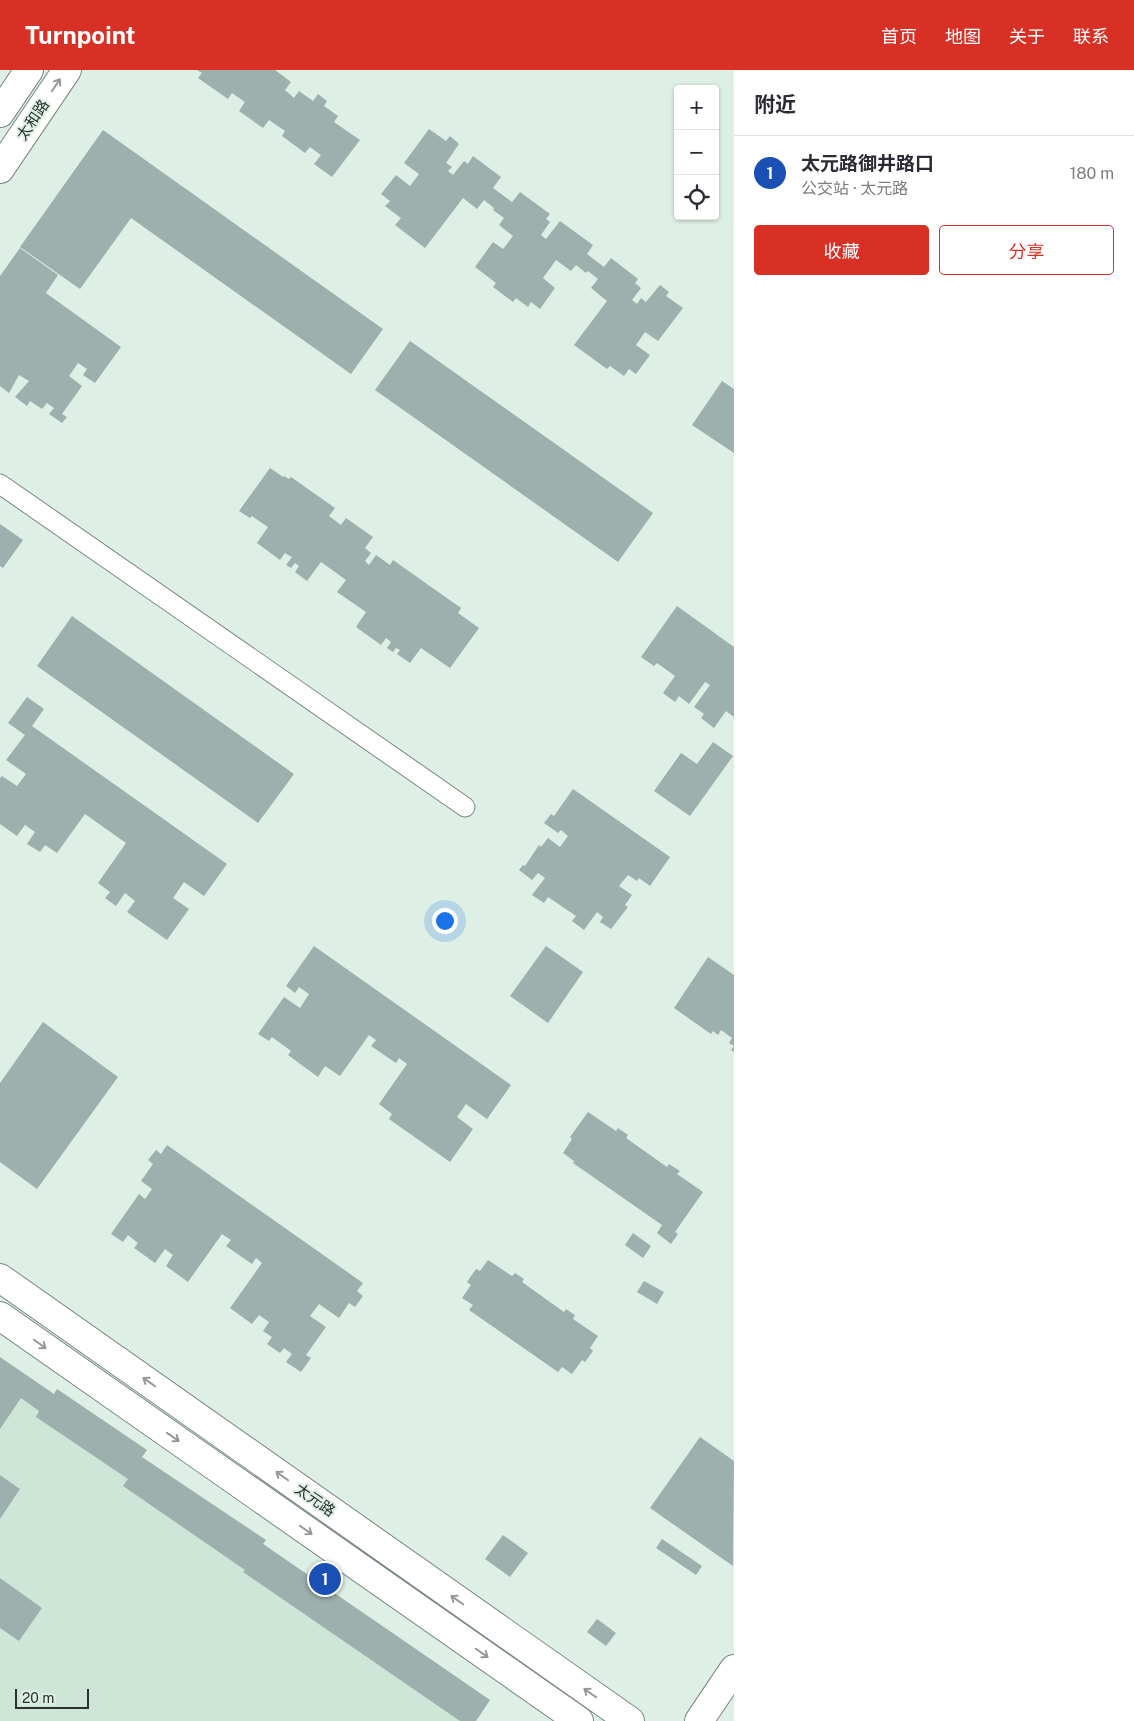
<!DOCTYPE html>
<html lang="zh">
<head>
<meta charset="utf-8">
<style>
	:root { --surface:#fff; --page:#f7f7f7; --text:#2b2b33; --muted:#7c7c81; --line:#e1e1e2; --accent:#d93025 }
	body { margin:0; font-family:"Public Sans","Noto Sans SC",sans-serif; background:var(--page); color:var(--text) }
	.controls { position:absolute; right:15px; top:15px; display:grid; overflow:hidden; border-radius:5px; box-shadow:0 1px 4px #0004 }
	.controls button { width:45px; height:45px; display:grid; place-items:center; padding:0; border:0; border-bottom:1px solid var(--line); background:var(--surface); color:var(--text); font:25px sans-serif }
	.scale { position:absolute; left:15px; bottom:12px; width:74px; box-sizing:border-box; padding-left:5px; border:2px solid #2b312d; border-top:0; font-size:14px; line-height:18px; white-space:nowrap; color:#2b312d; -webkit-text-stroke:4px #deefe5; paint-order:stroke }
	.you { position:absolute; left:444px; top:850px; width:18px; height:18px; margin:-12px; border:4px solid #fff; border-radius:50%; background:#1a73e8; box-shadow:0 0 0 8px #1a73e833 }
	.badge { display:grid; place-items:center; width:32px; height:32px; border-radius:50%; background:var(--accent); color:#fff; font-size:16px; font-weight:700 }
	.pin { position:absolute; translate:-50% -50%; border:2px solid #fff; box-shadow:0 1px 5px #0006 }
	.list { margin:0; padding:0; list-style:none }
	h2 { display:flex; justify-content:space-between; align-items:center; height:65px; margin:0; padding:0 20px; font-size:21px }
	h2 small { font-size:16px; font-weight:400; color:var(--muted) }
	.list li { display:grid; grid-template-columns:32px 1fr auto; gap:15px; align-items:center; box-sizing:border-box; height:75px; padding:0 20px; border-top:1px solid var(--line) }
	.list b { display:block; font-size:19px; white-space:nowrap }
	.list p { margin:0; font-size:16px; white-space:nowrap; color:var(--muted) }
	.list em { font-size:16px; font-style:normal; color:var(--muted) }
	.actions { display:flex; gap:10px; padding:15px 20px }
	.actions a { flex:1; padding:11px 0; border:1px solid var(--accent); border-radius:5px; text-align:center; font-size:18px; color:var(--accent) }
	.actions .main { background:var(--accent); color:#fff }
	.icon { flex:none; width:28px; height:28px; fill:none; stroke:currentColor; stroke-width:2; stroke-linecap:round; stroke-linejoin:round }
	.map { position:relative; flex:none; width:734px; height:1651px; overflow:hidden }
	header { display:flex; align-items:center; gap:30px; box-sizing:border-box; height:70px; padding:0 25px; background:var(--accent); color:#fff }
	header strong { font-size:24px }
	nav { display:flex; gap:28px; margin-inline-start:auto; font-size:18px }
	main { display:flex }
	aside { flex:1; background:var(--surface) }
	.map>svg:first-child { display:block }
	.built { fill:#cde6d8 }
	.building { fill:#9cb0ae }
	.lines { fill:none; stroke-linecap:round; stroke-linejoin:round }
	.street-casing { stroke:#798880; stroke-width:21 }
	.secondary-casing { stroke:#798880; stroke-width:30 }
	.street { stroke:#fff; stroke-width:19 }
	.secondary { stroke:#fff; stroke-width:28 }
	.oneway { stroke:#959896 }
	.labels { text-anchor:middle; stroke-width:4; stroke-linejoin:round; paint-order:stroke }
	.street-label { font-size:15px; fill:#2b312d; stroke:#deefe5 }
</style>
</head>
<body>
<header>
<strong>Turnpoint</strong>
<nav><a>首页</a><a>地图</a><a>关于</a><a>联系</a></nav>
</header>
<main>
<div class="map">
<svg width="734" height="1651" viewBox="0 0 734 1651">
	<rect width="100%" height="100%" fill="#deefe5"/>
	<!-- built -->
	<path class="built" d="M 0,1293 L 490,1630 L 476,1651 L 0,1651 Z"/>
	<!-- building -->
	<path class="building" d="M 197,0 L 275,0 L 291,12 L 285,20 L 294,28 L 299,21 L 313,31 L 318,24 L 327,31 L 324,36 L 338,46 L 334,52 L 360,70 L 332,107 L 314,94 L 321,85 L 310,77 L 305,83 L 282,66 L 285,61 L 269,50 L 263,58 L 239,41 L 245,32 L 232,23 L 228,29 L 198,8 L 202,3 Z
		M 429,59 L 446,71 L 450,66 L 459,74 L 446,93 L 452,97 L 448,101 L 453,105 L 464,91 L 468,94 L 473,86 L 501,107 L 493,118 L 512,132 L 520,122 L 550,144 L 546,149 L 550,152 L 541,165 L 546,169 L 560,151 L 593,175 L 587,184 L 604,197 L 611,188 L 638,209 L 635,213 L 641,218 L 632,230 L 637,234 L 641,228 L 646,232 L 660,215 L 669,222 L 666,226 L 683,238 L 658,271 L 645,262 L 636,275 L 650,285 L 636,304 L 629,299 L 624,306 L 610,296 L 607,299 L 574,275 L 607,231 L 591,218 L 598,209 L 588,201 L 586,203 L 576,195 L 571,201 L 556,190 L 543,208 L 555,218 L 540,239 L 531,232 L 528,237 L 516,228 L 513,232 L 493,217 L 496,213 L 475,197 L 493,172 L 503,179 L 513,166 L 499,155 L 504,148 L 493,140 L 494,138 L 484,130 L 477,139 L 463,128 L 425,178 L 395,155 L 401,148 L 385,136 L 390,131 L 381,124 L 396,105 L 410,116 L 419,104 L 404,93 Z
		M 103,60 L 383,259 L 351,304 L 131,148 L 80,219 L 20,177 Z
		M 20,178 L 58,205 L 46,223 L 121,277 L 95,313 L 83,305 L 87,299 L 78,293 L 69,306 L 82,316 L 62,344 L 67,347 L 62,353 L 49,344 L 54,338 L 47,333 L 42,339 L 30,331 L 27,336 L 15,327 L 29,311 L 19,305 L 9,323 L 0,316 L 0,206 Z
		M 410,271 L 653,443 L 618,492 L 375,320 Z
		M 722,311 L 734,319 L 734,383 L 692,355 Z
		M 270,398 L 283,407 L 284,406 L 289,409 L 291,407 L 335,438 L 329,446 L 341,455 L 346,448 L 373,467 L 365,478 L 371,483 L 365,491 L 369,495 L 376,485 L 390,495 L 393,490 L 461,538 L 458,543 L 479,558 L 450,598 L 421,578 L 410,593 L 397,584 L 400,580 L 396,578 L 393,582 L 387,578 L 391,572 L 386,568 L 381,575 L 356,557 L 366,542 L 337,522 L 346,510 L 321,492 L 307,511 L 295,502 L 299,496 L 295,493 L 291,498 L 286,495 L 292,487 L 285,483 L 280,490 L 257,473 L 268,457 L 252,446 L 250,448 L 239,441 Z
		M 0,454 L 23,470 L 3,498 L 0,496 Z
		M 677,536 L 734,577 L 734,647 L 726,641 L 714,658 L 701,648 L 704,644 L 694,637 L 710,615 L 705,612 L 689,634 L 679,626 L 675,632 L 663,623 L 675,606 L 657,593 L 654,596 L 641,587 Z
		M 72,546 L 294,704 L 258,753 L 37,596 Z
		M 27,627 L 44,639 L 32,656 L 227,794 L 204,826 L 184,812 L 173,828 L 189,839 L 167,870 L 127,842 L 135,831 L 125,823 L 116,836 L 105,828 L 110,822 L 98,813 L 126,773 L 85,744 L 57,783 L 45,775 L 40,782 L 27,774 L 35,762 L 25,755 L 17,766 L 0,754 L 0,708 L 2,706 L 17,716 L 26,704 L 6,690 L 25,665 L 8,653 Z
		M 713,672 L 733,686 L 690,746 L 654,721 L 681,683 L 697,694 Z
		M 573,719 L 670,787 L 650,816 L 639,808 L 637,811 L 628,805 L 619,816 L 632,825 L 625,835 L 628,837 L 611,859 L 600,852 L 603,847 L 597,842 L 584,860 L 572,851 L 576,846 L 548,827 L 544,833 L 532,825 L 545,808 L 538,803 L 532,810 L 519,800 L 523,795 L 525,796 L 539,775 L 541,777 L 548,768 L 560,777 L 568,766 L 561,760 L 558,763 L 544,753 L 551,744 L 554,746 Z
		M 314,876 L 511,1015 L 487,1049 L 466,1034 L 457,1047 L 473,1059 L 450,1092 L 389,1049 L 392,1044 L 379,1034 L 407,994 L 399,988 L 396,993 L 371,976 L 376,970 L 369,965 L 340,1006 L 325,996 L 318,1007 L 288,985 L 291,981 L 272,967 L 269,971 L 258,964 L 284,927 L 300,938 L 309,924 L 299,917 L 295,923 L 286,916 Z
		M 546,876 L 583,902 L 548,953 L 510,926 Z
		M 708,887 L 734,905 L 734,982 L 731,980 L 734,976 L 729,973 L 732,968 L 721,960 L 718,965 L 713,961 L 711,964 L 674,938 Z
		M 43,952 L 118,1007 L 37,1119 L 0,1092 L 0,1013 Z
		M 588,1042 L 616,1061 L 618,1058 L 628,1065 L 626,1068 L 667,1097 L 669,1094 L 680,1101 L 677,1104 L 703,1122 L 675,1162 L 678,1164 L 671,1174 L 657,1163 L 662,1155 L 573,1093 L 574,1091 L 563,1083 L 572,1069 L 570,1067 Z
		M 167,1075 L 363,1213 L 357,1221 L 363,1226 L 355,1237 L 349,1233 L 339,1248 L 319,1234 L 310,1246 L 326,1257 L 306,1285 L 311,1288 L 301,1302 L 286,1292 L 292,1284 L 284,1278 L 280,1283 L 267,1274 L 272,1267 L 263,1261 L 269,1252 L 259,1245 L 252,1254 L 230,1238 L 262,1193 L 256,1188 L 252,1194 L 226,1176 L 231,1170 L 222,1164 L 188,1212 L 166,1196 L 173,1185 L 165,1179 L 155,1193 L 134,1178 L 138,1173 L 128,1165 L 123,1172 L 111,1164 L 139,1124 L 145,1129 L 152,1119 L 141,1111 L 153,1094 L 148,1090 L 156,1080 L 161,1084 Z
		M 633,1163 L 651,1176 L 643,1188 L 625,1175 Z
		M 488,1190 L 512,1206 L 515,1203 L 524,1209 L 522,1212 L 564,1242 L 566,1239 L 575,1245 L 573,1249 L 598,1266 L 590,1278 L 593,1281 L 585,1292 L 582,1290 L 572,1304 L 562,1297 L 558,1302 L 469,1240 L 473,1235 L 462,1228 L 471,1215 L 467,1212 L 476,1199 L 480,1201 Z
		M 644,1211 L 664,1222 L 657,1234 L 637,1222 Z
		M 0,1287 L 54,1324 L 57,1319 L 147,1380 L 142,1387 L 266,1470 L 263,1474 L 490,1630 L 476,1651 L 460,1651 L 243,1502 L 245,1500 L 123,1416 L 128,1409 L 36,1347 L 39,1341 L 21,1328 L 0,1359 Z
		M 700,1367 L 734,1391 L 733,1496 L 650,1438 Z
		M 0,1405 L 20,1419 L 0,1449 Z
		M 503,1465 L 528,1483 L 510,1507 L 485,1489 Z
		M 662,1469 L 702,1496 L 696,1505 L 656,1478 Z
		M 0,1508 L 42,1538 L 19,1571 L 0,1558 Z
		M 597,1549 L 616,1563 L 606,1576 L 587,1562 Z"/>
	<g class="lines">
		<!-- street casing -->
		<g class="street-casing">
			<path id="street" d="M 0,414 L 465,737"/>
		</g>
		<!-- secondary casing -->
		<g class="secondary-casing">
			<path id="secondary" d="M 0,43 L 29,0
				M 0,99 L 67,0
				M 0,1208 L 630,1651
				M 0,1246 L 579,1651
				M 699,1651 L 734,1599"/>
		</g>
		<!-- street -->
		<use href="#street" class="street"/>
		<!-- secondary -->
		<use href="#secondary" class="secondary"/>
	</g>
	<!-- one-way arrows -->
	<defs><path id="oneway-shaft" d="M-6 0H5M1.5-3L5.5 0L1.5 3" fill="none" stroke-width="1.6" stroke-linecap="round" stroke-linejoin="round" transform="scale(1.25)"/></defs>
	<g class="oneway">
		<use href="#oneway-shaft" transform="translate(56 15) rotate(-56)"/>
		<use href="#oneway-shaft" transform="translate(40 1274) rotate(35)"/>
		<use href="#oneway-shaft" transform="translate(149 1312) rotate(-145)"/>
		<use href="#oneway-shaft" transform="translate(173 1367) rotate(35)"/>
		<use href="#oneway-shaft" transform="translate(282 1406) rotate(-145)"/>
		<use href="#oneway-shaft" transform="translate(306 1460) rotate(35)"/>
		<use href="#oneway-shaft" transform="translate(457 1530) rotate(-145)"/>
		<use href="#oneway-shaft" transform="translate(482 1583) rotate(35)"/>
		<use href="#oneway-shaft" transform="translate(590 1623) rotate(-145)"/>
	</g>
	<g class="labels">
		<!-- street labels -->
		<g class="street-label">
			<text transform="translate(33 50) rotate(-56)" y="5">太和路</text>
			<text transform="translate(315 1430) rotate(35)" y="5">太元路</text>
		</g>
	</g>
</svg>
<div class="controls">
<button>+</button>
<button>−</button>
<button><svg class="icon" aria-label="locate" viewBox="0 0 24 24"><circle cx="12" cy="12" r="6"/><path d="M12 2v4M12 18v4M2 12h4M18 12h4"/></svg></button>
</div>
<div class="scale">20 m</div>
<div class="you"></div>
<div class="pin badge" style="left:325px;top:1509px;background:#1a4fb4">1</div>
</div>
<aside>
<h2>附近<small></small></h2>
<ul class="list">
<li><span class="badge" style="background:#1a4fb4">1</span><div><b>太元路御井路口</b><p>公交站 · 太元路</p></div><em>180 m</em></li>
</ul>
<div class="actions"><a class="main">收藏</a><a>分享</a></div>
</aside>
</main>
</body>
</html>
